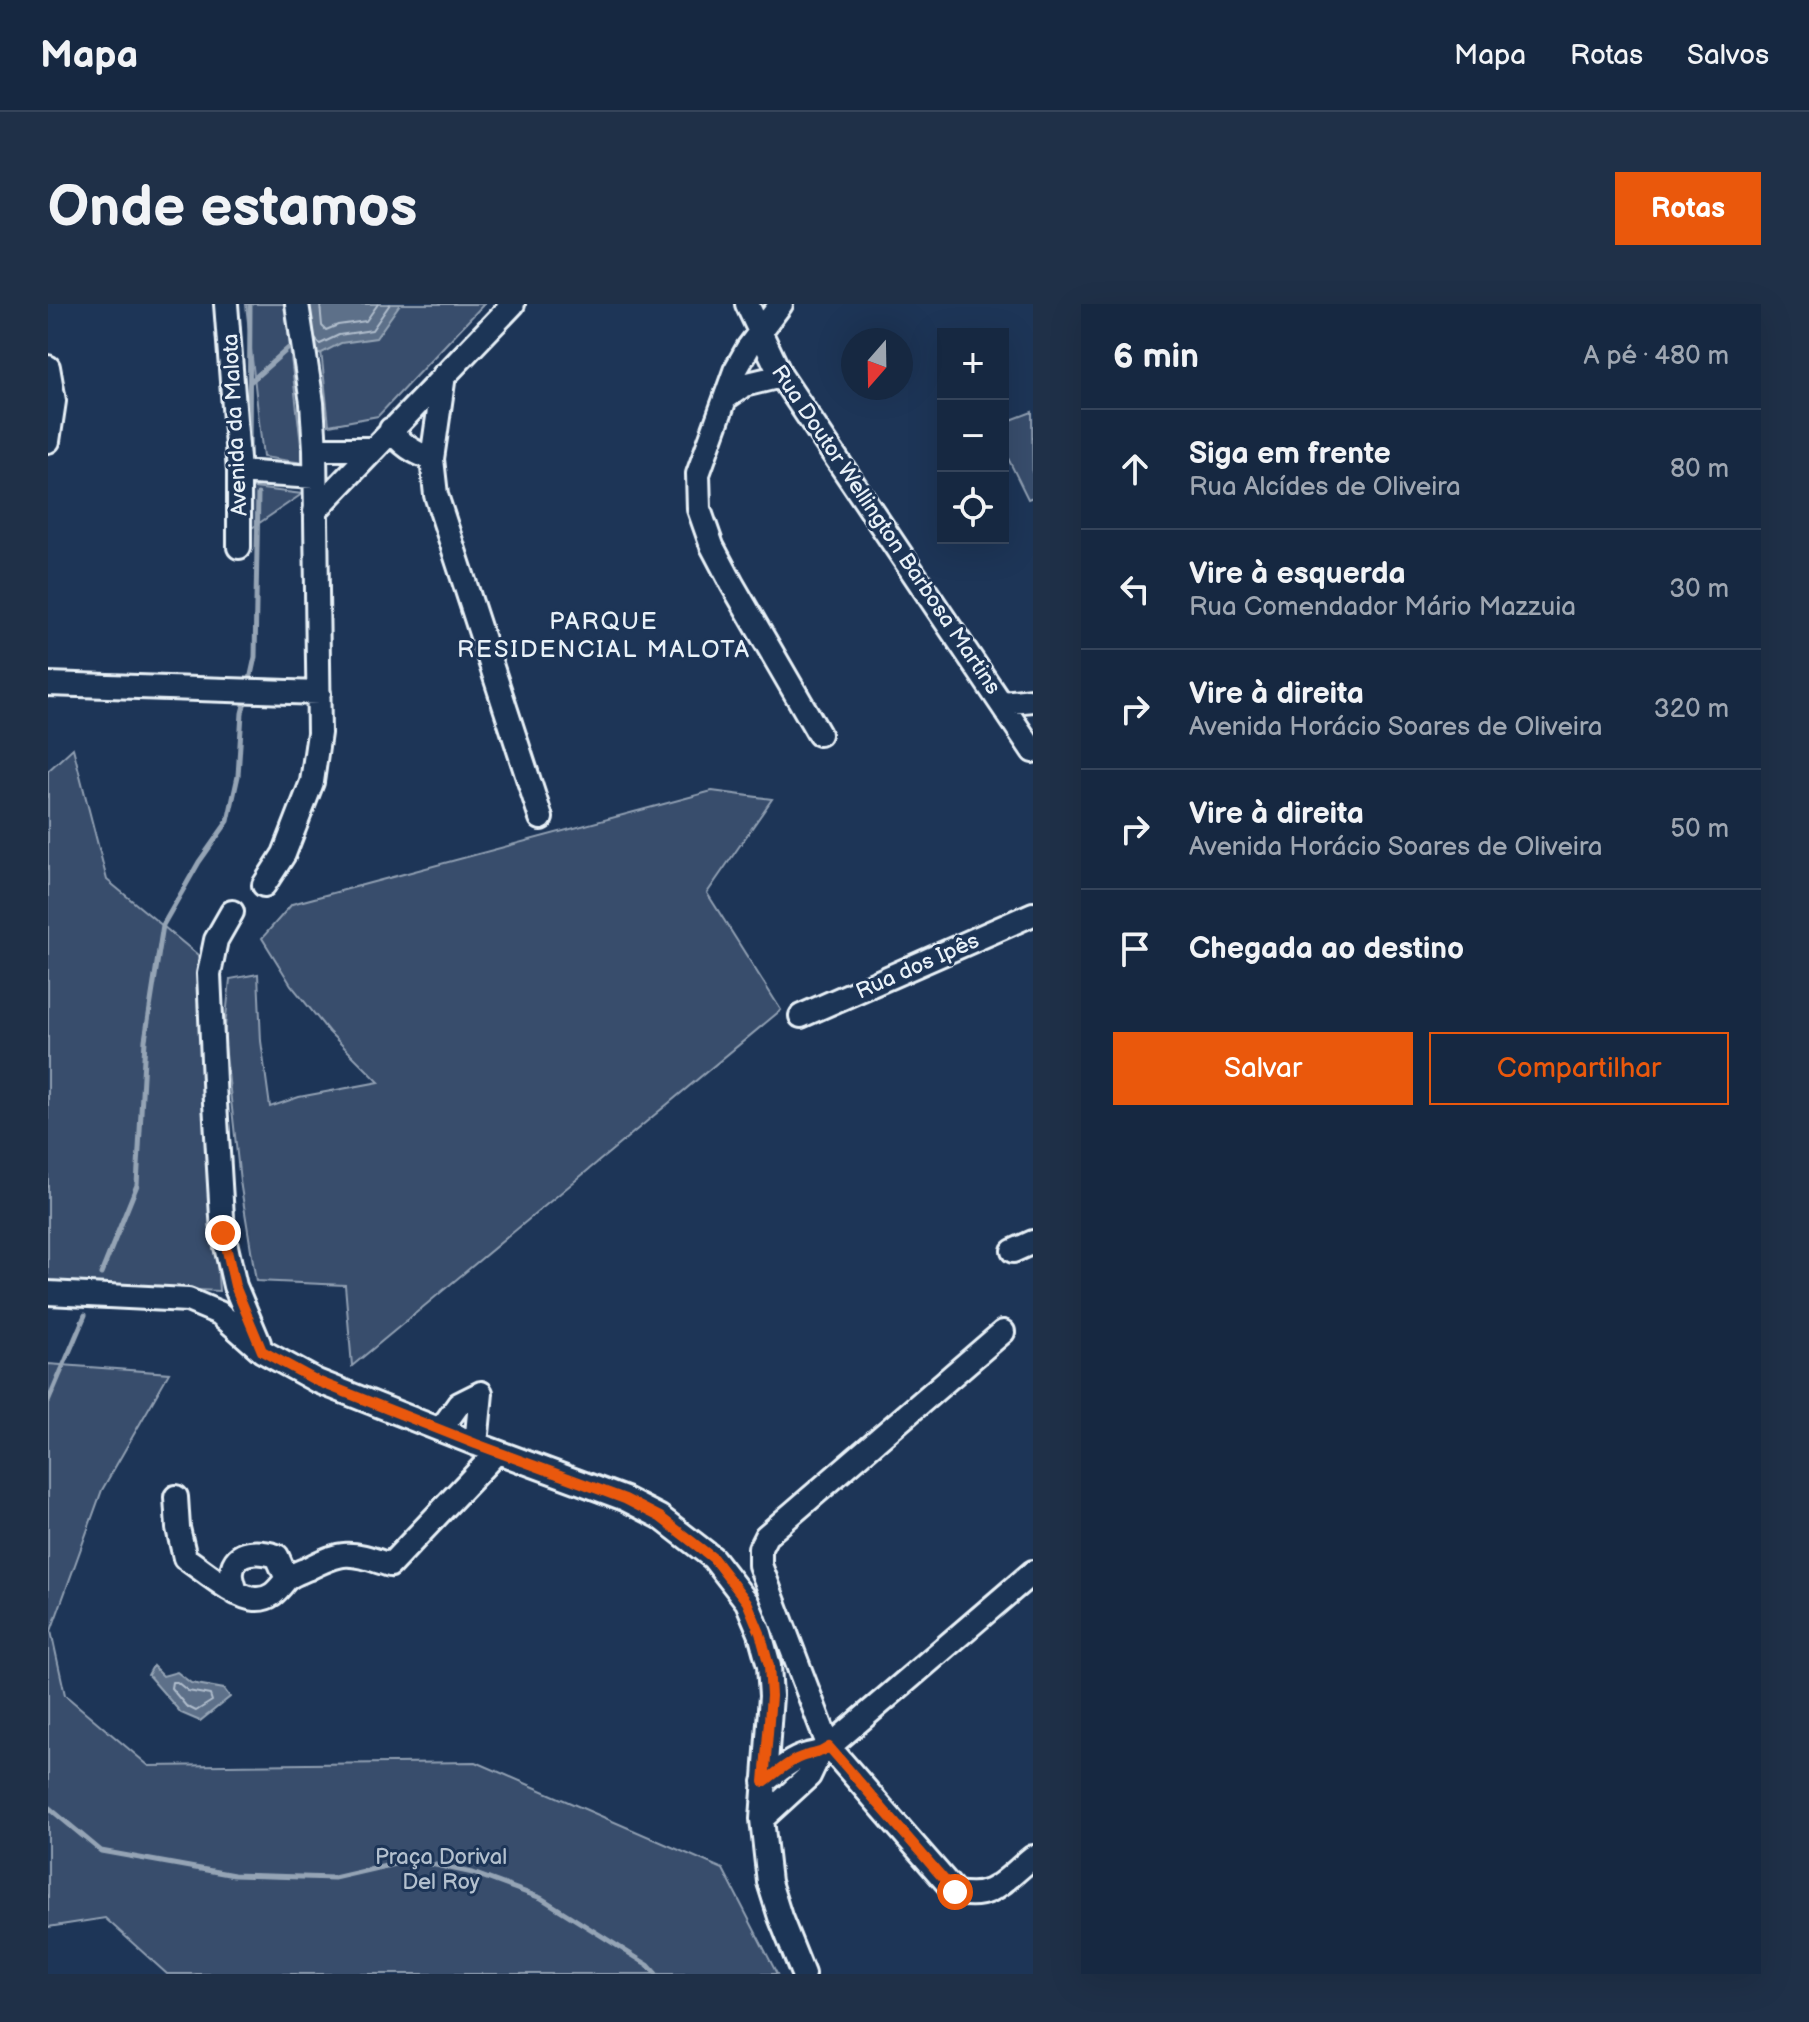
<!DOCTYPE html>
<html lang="pt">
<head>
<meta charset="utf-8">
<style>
	:root { --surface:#162841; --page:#1f3048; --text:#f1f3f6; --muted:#9ea6b1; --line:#35445a; --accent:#ea580c }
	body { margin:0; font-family:"Balsamiq Sans",sans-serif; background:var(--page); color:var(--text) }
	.controls { position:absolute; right:24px; top:24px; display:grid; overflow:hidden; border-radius:0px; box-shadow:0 8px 32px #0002 }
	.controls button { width:72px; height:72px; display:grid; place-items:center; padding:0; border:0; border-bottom:2px solid var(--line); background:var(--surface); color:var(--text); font:40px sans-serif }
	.compass { position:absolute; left:793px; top:24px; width:72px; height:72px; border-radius:50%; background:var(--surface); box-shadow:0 8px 32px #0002; rotate:200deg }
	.stop { position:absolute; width:24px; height:24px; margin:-18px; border:6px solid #ea580c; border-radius:50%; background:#fff }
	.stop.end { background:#ea580c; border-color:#fff; box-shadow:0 2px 8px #0008 }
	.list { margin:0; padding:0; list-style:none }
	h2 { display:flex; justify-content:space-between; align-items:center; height:104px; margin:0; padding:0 32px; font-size:34px }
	h2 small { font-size:26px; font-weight:400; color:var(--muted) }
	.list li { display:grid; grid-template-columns:52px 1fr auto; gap:24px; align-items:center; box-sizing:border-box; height:120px; padding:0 32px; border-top:2px solid var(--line) }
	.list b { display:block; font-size:30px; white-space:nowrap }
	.list p { margin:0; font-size:26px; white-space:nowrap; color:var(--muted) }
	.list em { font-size:26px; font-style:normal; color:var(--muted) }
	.actions { display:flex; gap:16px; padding:24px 32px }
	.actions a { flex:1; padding:18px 0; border:2px solid var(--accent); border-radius:0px; text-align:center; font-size:28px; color:var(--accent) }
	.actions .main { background:var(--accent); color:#fff }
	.icon { flex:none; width:44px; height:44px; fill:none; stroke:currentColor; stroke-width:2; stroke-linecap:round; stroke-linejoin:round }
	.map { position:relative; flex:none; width:985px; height:1670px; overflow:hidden; border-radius:0px }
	header { display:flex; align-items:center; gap:48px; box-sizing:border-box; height:112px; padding:0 40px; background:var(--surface); border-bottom:2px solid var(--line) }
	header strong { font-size:38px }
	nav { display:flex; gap:44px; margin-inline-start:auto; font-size:28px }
	.intro { display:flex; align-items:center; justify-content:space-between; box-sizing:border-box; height:192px; padding:0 48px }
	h1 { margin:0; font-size:56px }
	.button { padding:20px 36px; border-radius:0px; background:var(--accent); color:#fff; font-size:28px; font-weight:700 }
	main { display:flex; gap:48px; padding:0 48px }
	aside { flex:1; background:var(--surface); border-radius:0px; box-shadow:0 8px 32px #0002 }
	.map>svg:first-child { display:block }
	.green { fill:#374d6c; stroke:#909fb2; stroke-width:2 }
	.water { fill:#5d7089; stroke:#95a4b5; stroke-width:2 }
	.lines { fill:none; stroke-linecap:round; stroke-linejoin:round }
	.shore { stroke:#b0bdcc; stroke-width:2 }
	.stream { stroke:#95a4b5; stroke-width:5 }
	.minor-casing { stroke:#e8f1f8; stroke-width:28 }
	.minor { stroke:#1d3557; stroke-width:22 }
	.route { stroke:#ea580c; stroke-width:10 }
	.labels { text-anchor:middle; stroke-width:6; stroke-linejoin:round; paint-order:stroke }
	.street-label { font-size:22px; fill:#e8f1f8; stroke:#1d3557 }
	.park-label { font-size:22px; fill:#b3c0ce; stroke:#1d3557 }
	.neighbourhood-label { font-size:24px; letter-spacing:2px; fill:#e8f1f8; stroke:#1d3557 }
</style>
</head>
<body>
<header>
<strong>Mapa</strong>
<nav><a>Mapa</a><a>Rotas</a><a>Salvos</a></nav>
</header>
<div class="intro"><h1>Onde estamos</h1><a class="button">Rotas</a></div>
<main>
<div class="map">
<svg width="985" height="1670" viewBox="0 0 985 1670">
	<rect width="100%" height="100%" fill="#1d3557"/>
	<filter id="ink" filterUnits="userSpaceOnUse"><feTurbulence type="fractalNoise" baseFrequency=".0125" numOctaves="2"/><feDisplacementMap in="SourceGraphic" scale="16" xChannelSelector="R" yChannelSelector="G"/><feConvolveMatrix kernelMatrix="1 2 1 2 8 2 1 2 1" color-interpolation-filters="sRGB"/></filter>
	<g filter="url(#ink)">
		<!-- green -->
		<path class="green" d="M 198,0 L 237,0 L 255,159 L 215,153 Z
			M 268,0 L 436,0 L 330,112 L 281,121 Z
			M 984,108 L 985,193 L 980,195 L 955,144 L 955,119 Z
			M 198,183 L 254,190 L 201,226 Z
			M 25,444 L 59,576 L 150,651 L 171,987 L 0,979 L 0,467 Z
			M 664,487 L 724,495 L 659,589 L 733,706 L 304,1062 L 297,981 L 208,977 L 192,877 L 176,732 L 182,675 L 210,670 L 213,737 L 222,803 L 251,793 L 331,778 L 281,728 L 243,681 L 214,634 L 244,600 Z
			M 0,1060 L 121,1069 L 54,1186 L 3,1327 L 17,1391 L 101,1462 L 428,1458 L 675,1565 L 729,1670 L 119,1670 L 57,1614 L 0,1623 Z"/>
		<!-- water -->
		<path class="water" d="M 254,0 L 352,0 L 328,34 L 293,39 L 270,51 L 263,48 Z
			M 105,1362 L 115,1372 L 129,1368 L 143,1379 L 176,1385 L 182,1393 L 152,1417 L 133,1409 L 100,1371 Z"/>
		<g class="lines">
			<!-- shore -->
			<path class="shore" d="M 272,0 L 274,22 L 278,26 L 290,21 L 318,17 L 330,0
				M 268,36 L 272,40 L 291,31 L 324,26 L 342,0
				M 124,1378 L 129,1378 L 140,1387 L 162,1391 L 164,1397 L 148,1407 L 138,1402 L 123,1384 Z"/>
			<!-- stream -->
			<path class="stream" d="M 202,78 L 243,42
				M 201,162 L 202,0
				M 201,380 L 207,353 L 210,190
				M 53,970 L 89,881 L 97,736 L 115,621 L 151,558 L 180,517 L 190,472 L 194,409 L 198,393
				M 0,1098 L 37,1011
				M 0,1503 L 53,1547 L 186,1571 L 286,1574 L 364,1556 L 425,1569 L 493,1594 L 600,1661 L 608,1670"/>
			<!-- minor casing -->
			<g class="minor-casing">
				<path id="minor" d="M 178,0 L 191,168 L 191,243
					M 699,0 L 733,72 L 985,447
					M 733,0 L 700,44 L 687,67 L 650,170 L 651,205 L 664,242 L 684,280 L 771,430
					M 0,63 L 6,97 L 0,137
					M 396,71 L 384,155 L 388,191 L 493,514
					M 679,93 L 696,81 L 733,72
					M 343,125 C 353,141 367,149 384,155
					M 267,145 L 326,145
					M 191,168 L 266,173
					M 267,207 L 465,0
					M 0,380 L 271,389
					M 954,399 L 985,396
					M 216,581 L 236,550 L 264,478 L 271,429 L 267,145 L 264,99 L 249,0
					M 184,608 L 168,636 L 161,670 L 167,799 L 175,929 L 187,982 L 211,1039
					M 753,712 L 985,610
					M 965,947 L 985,938
					M 0,989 L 140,996 L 171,1009 L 214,1047 L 269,1077 L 428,1140 L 577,1195 L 612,1213 L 665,1254 L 699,1298 L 712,1329 L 721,1362 L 723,1392 L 714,1515 L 721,1578 L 732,1613 L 755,1670
					M 955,1028 L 718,1232 L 712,1244 L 712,1261 L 781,1443 L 907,1588 C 944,1598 957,1575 985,1553
					M 393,1125 L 411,1100 L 433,1089
					M 428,1140 L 433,1089
					M 128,1193 L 130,1224 L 137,1254 C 154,1265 187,1294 207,1295 C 222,1296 229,1287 237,1277 C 242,1271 252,1268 259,1265 C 297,1245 302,1248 342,1261 L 449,1148
					M 188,1289 C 187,1283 183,1274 184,1268 C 186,1244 213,1247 229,1252 L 239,1275
					M 716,1478 C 728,1469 742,1456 756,1452 C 768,1448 770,1451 781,1443 L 985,1268
					M 714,1515 L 761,1472 L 771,1451"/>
			</g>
			<!-- minor -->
			<use href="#minor" class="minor"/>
		</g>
	</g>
	<g class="lines" filter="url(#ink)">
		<!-- route -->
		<path class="route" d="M 175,929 L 187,982 L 214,1047 L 269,1077 L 428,1140 L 577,1195 L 612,1213 L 665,1254 L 699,1298 L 712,1329 L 721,1362 L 723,1392 L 716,1478 C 728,1469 742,1456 756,1452 C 768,1448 770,1451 781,1443 L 907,1588"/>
	</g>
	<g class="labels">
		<!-- street labels -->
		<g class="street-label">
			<text transform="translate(186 121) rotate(-93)" y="8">Avenida da Malota</text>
			<text transform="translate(839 225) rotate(56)" y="8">Rua Doutor Wellington Barbosa Martins</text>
			<text transform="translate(869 661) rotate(-24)" y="8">Rua dos Ipês</text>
		</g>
		<!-- park labels -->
		<g class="park-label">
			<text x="393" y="1560">Praça Dorival<tspan x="393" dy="25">Del Roy</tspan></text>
		</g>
		<!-- neighbourhood labels -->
		<g class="neighbourhood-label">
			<text x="556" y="325">PARQUE<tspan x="556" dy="28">RESIDENCIAL MALOTA</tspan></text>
		</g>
	</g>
</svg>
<div class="controls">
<button>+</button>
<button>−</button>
<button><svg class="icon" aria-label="locate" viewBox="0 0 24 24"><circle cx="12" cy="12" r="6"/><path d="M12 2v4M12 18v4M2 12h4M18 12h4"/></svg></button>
</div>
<svg class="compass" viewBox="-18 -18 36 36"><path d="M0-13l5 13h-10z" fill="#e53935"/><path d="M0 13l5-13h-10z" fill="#9ea6b1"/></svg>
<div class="stop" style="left:907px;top:1588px"></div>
<div class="stop end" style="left:175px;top:929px"></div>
</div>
<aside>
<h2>6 min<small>A pé · 480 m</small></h2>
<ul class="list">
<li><svg class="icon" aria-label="ahead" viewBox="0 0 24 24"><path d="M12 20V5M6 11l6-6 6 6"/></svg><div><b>Siga em frente</b><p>Rua Alcídes de Oliveira</p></div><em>80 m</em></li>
<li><svg class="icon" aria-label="left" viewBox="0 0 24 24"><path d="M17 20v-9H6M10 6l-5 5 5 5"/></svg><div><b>Vire à esquerda</b><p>Rua Comendador Mário Mazzuia</p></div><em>30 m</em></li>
<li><svg class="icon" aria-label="right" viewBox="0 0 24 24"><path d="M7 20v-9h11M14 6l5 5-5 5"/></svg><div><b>Vire à direita</b><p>Avenida Horácio Soares de Oliveira</p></div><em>320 m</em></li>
<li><svg class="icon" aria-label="right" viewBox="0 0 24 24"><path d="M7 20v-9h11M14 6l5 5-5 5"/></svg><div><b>Vire à direita</b><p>Avenida Horácio Soares de Oliveira</p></div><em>50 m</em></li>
<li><svg class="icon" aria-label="arrive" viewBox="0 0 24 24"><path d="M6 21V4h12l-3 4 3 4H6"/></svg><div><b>Chegada ao destino</b></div></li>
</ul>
<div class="actions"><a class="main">Salvar</a><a>Compartilhar</a></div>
</aside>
</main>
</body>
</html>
